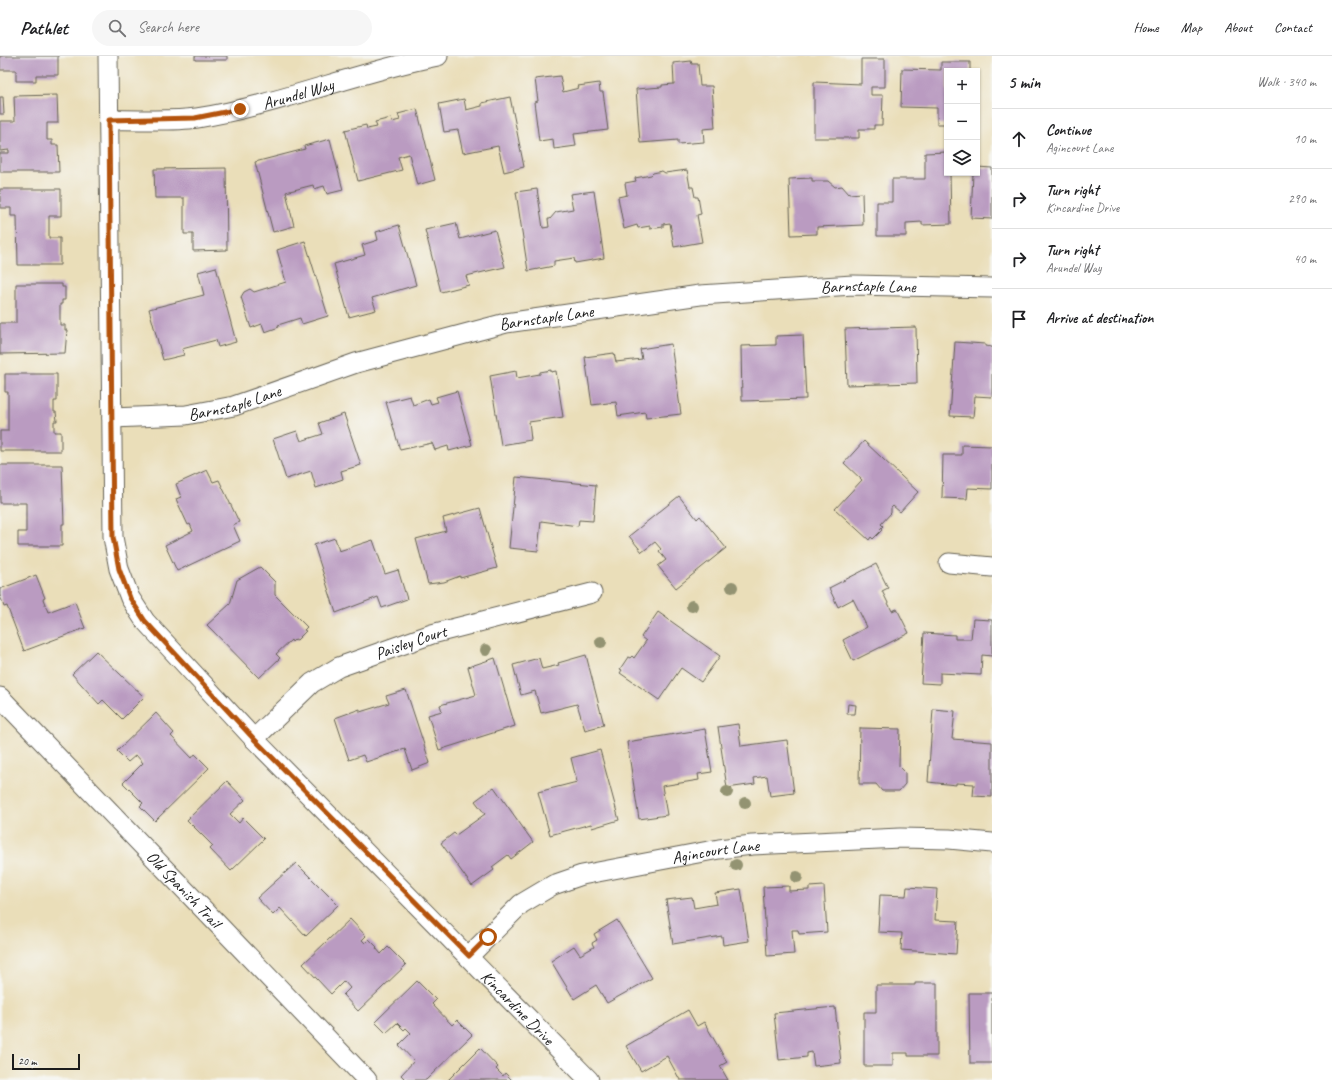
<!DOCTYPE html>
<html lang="en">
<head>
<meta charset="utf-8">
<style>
	:root { --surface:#fff; --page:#f6f6f6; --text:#202124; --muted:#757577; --line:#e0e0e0 }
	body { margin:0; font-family:Caveat,sans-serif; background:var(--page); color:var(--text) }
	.controls { position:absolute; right:12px; top:12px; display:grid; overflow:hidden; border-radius:0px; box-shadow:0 1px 3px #0004 }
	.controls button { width:36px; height:36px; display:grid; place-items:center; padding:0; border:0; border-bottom:1px solid var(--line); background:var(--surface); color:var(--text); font:20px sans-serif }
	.scale { position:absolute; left:12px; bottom:10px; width:68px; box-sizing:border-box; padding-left:4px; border:2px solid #1c1c1c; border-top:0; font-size:11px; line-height:14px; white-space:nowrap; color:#1c1c1c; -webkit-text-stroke:3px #f6f6f2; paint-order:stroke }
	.stop { position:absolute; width:12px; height:12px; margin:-9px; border:3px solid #b45309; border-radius:50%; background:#fff }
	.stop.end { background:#b45309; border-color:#fff; box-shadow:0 1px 4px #0008 }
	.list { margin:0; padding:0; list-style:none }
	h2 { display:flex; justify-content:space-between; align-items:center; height:52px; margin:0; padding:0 16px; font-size:17px }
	h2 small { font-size:13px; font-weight:400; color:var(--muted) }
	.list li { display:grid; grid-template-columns:26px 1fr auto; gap:12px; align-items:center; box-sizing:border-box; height:60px; padding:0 16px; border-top:1px solid var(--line) }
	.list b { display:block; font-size:15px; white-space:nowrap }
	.list p { margin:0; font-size:13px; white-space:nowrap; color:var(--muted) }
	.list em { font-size:13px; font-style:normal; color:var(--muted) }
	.icon { flex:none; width:22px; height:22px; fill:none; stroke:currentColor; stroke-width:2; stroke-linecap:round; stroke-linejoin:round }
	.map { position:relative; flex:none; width:992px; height:1024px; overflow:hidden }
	header { display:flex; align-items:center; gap:24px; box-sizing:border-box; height:56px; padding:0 20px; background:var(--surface); border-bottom:1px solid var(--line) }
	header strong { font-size:19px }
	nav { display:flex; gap:22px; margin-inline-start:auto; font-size:14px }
	.search { width:280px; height:36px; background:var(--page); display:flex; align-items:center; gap:10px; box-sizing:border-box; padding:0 14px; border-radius:22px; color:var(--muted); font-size:15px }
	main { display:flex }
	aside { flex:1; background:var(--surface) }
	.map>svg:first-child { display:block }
	.building { fill:#ba9bc1 }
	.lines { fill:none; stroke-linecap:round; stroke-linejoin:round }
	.minor-casing { stroke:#646053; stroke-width:21 }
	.minor { stroke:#fff; stroke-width:19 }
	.tree { fill:#939372 }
	.route { stroke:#b45309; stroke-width:5 }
	.labels { text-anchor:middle; stroke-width:4; stroke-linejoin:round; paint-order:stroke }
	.street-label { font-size:17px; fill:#1c1c1c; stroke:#f6f6f2 }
</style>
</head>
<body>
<header>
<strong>Pathlet</strong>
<div class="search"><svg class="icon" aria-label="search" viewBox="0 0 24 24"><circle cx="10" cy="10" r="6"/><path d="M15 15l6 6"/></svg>Search here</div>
<nav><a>Home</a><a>Map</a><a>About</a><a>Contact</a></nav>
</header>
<main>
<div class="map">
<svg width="992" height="1024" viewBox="0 0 992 1024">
	<rect width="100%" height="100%" fill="#f6f6f2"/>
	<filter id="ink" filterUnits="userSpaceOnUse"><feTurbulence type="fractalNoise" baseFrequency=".025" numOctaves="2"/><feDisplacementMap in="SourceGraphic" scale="8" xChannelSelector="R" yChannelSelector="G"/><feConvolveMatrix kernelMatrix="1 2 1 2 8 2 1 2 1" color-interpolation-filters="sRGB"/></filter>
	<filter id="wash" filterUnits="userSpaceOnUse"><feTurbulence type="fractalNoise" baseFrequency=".012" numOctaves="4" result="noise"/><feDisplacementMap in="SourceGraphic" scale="16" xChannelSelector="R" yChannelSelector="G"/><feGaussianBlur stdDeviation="0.9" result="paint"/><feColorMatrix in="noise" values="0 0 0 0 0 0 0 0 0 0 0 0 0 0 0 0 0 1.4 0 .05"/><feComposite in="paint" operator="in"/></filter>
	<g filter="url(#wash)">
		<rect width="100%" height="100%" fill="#eadeb9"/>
		<g id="blocks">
			<!-- building -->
			<path class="building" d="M 0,0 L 58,0 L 58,19 L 36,19 L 36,25 L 16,25 L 16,14 L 0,14 Z
				M 195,0 L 227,0 L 227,4 L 195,4 Z
				M 861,3 L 885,3 L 885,31 L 871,31 L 871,39 L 883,39 L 882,69 L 874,69 L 874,73 L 859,73 L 859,82 L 814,82 L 814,26 L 861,28 Z
				M 691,5 L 692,8 L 698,8 L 700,30 L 712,30 L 715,72 L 703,73 L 704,86 L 678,88 L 678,84 L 640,87 L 636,33 L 662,31 L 662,29 L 674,28 L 673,7 Z
				M 941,6 L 970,6 L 970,15 L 947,15 L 947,68 L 937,68 L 937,52 L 901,51 L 902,13 L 941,14 Z
				M 560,20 L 563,36 L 579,32 L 578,30 L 599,27 L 600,36 L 603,36 L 608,74 L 574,78 L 576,90 L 554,93 L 553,83 L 539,85 L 534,46 L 538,45 L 535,23 Z
				M 57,39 L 58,67 L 47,67 L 47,84 L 52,84 L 52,89 L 58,89 L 59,116 L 0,116 L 0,97 L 9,97 L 9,94 L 0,95 L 0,65 L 15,65 L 14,40 Z
				M 0,41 L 3,41 L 4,58 L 0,58 Z
				M 510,41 L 524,111 L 504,116 L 498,90 L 463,97 L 458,74 L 444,76 L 439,48 L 464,43 L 466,54 L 482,50 L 482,47 Z
				M 417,53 L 435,124 L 417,129 L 409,98 L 398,101 L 402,114 L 358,125 L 345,74 L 366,69 L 367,73 L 377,71 L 375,66 L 391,62 L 392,66 L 400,64 L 398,58 Z
				M 330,83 L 343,134 L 327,138 L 324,130 L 314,133 L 313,129 L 286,136 L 294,170 L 273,176 L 255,106 L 305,93 L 304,90 Z
				M 947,96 L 947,117 L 950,117 L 951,168 L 922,169 L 922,166 L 906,167 L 906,180 L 877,180 L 877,146 L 892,146 L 892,123 L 925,123 L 925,97 Z
				M 977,111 L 992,112 L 992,163 L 971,162 L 973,117 L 977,117 Z
				M 226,112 L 227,194 L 193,195 L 193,178 L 184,178 L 184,142 L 155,142 L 154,113 Z
				M 687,114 L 690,131 L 693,131 L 695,141 L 698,141 L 701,158 L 697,159 L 702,186 L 674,191 L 670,167 L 663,168 L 663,171 L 650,173 L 650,170 L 638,172 L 637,169 L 624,173 L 618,141 L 627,139 L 625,127 L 636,125 L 635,122 L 651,119 L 653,117 L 662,115 L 665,117 Z
				M 812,122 L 812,125 L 828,125 L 835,131 L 842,130 L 849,138 L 862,137 L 863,169 L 817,171 L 817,178 L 791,179 L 789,123 Z
				M 0,133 L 61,133 L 61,160 L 49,160 L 49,182 L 60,182 L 60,209 L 18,209 L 17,160 L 11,160 L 11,152 L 0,152 Z
				M 537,133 L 543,172 L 549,171 L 548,163 L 550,163 L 556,156 L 573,153 L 570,138 L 594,135 L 604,202 L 575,207 L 574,202 L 554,205 L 554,210 L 528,215 L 516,136 Z
				M 456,167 L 460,183 L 495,174 L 505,211 L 466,220 L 469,229 L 441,236 L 425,174 Z
				M 399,169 L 416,229 L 372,242 L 376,254 L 349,261 L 334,208 L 365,199 L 362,189 L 378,184 L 376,176 Z
				M 305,185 L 328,260 L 302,268 L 300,262 L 278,269 L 279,271 L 265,276 L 262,268 L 251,272 L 241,241 L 244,236 L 250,233 L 254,236 L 286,226 L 277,194 Z
				M 216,211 L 236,286 L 218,291 L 216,284 L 182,293 L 184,299 L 163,304 L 149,253 L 204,239 L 198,216 Z
				M 16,228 L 62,228 L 62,231 L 65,231 L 65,244 L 62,244 L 62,248 L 60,248 L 60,269 L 65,269 L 65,274 L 67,274 L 65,297 L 0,298 L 0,267 L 16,267 Z
				M 916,271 L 917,327 L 847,329 L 845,273 Z
				M 803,279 L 806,343 L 742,345 L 741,290 L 776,289 L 776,280 Z
				M 955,286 L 985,288 L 985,290 L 992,291 L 992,341 L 975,340 L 973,361 L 950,360 Z
				M 671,288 L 681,358 L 646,362 L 645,356 L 618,360 L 616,346 L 592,349 L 585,301 L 614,297 L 616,306 L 642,303 L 640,293 Z
				M 551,314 L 551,316 L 556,315 L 563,361 L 529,366 L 531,384 L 501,389 L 490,320 L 516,315 L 517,322 L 540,318 L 540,316 Z
				M 5,318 L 57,318 L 57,345 L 54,345 L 54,356 L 56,356 L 57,365 L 54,365 L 54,376 L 61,376 L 61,395 L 0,395 L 0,375 L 8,375 L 8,336 L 5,336 Z
				M 457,335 L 472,389 L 449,395 L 448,390 L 435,394 L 432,387 L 400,394 L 386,346 L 410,340 L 413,349 L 429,343 L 431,348 L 438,346 L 436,341 Z
				M 344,358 L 361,409 L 341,415 L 343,423 L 316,432 L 311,415 L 286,423 L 273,383 L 297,375 L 301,385 L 323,378 L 319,367 Z
				M 864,385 L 918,436 L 900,456 L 893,450 L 891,452 L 891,457 L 881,468 L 883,470 L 880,473 L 882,474 L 873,483 L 871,481 L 869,484 L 835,453 L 862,424 L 844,407 Z
				M 962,389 L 992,390 L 992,433 L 968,432 L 967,443 L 942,442 L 943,399 L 962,399 Z
				M 0,409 L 62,409 L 64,468 L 62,468 L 62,490 L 18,490 L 18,476 L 26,476 L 26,447 L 0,447 Z
				M 207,414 L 213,426 L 219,424 L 239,466 L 233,469 L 240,485 L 177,515 L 165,489 L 193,475 L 190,468 L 188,469 L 176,443 L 181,441 L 176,428 Z
				M 516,421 L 596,429 L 593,465 L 579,464 L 578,470 L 541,465 L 538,495 L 509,492 Z
				M 679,440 L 697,463 L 700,460 L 726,492 L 676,532 L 658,510 L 666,504 L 659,495 L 661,493 L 655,486 L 642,496 L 629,480 Z
				M 480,452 L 497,512 L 460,522 L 460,520 L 444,526 L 428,528 L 416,483 L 446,475 L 443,462 Z
				M 335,482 L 339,495 L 373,484 L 385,518 L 398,514 L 407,543 L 382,552 L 378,541 L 336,557 L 314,489 Z
				M 876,508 L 888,532 L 882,535 L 892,555 L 897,553 L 909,577 L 853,605 L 843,584 L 867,571 L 853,543 L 838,551 L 829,532 Z
				M 260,511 L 275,526 L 275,539 L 307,571 L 304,574 L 306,575 L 297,584 L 295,583 L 292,586 L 291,584 L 276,598 L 280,602 L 259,622 L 207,569 L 230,548 L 237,524 Z
				M 36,519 L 45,542 L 43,543 L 48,556 L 75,546 L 85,572 L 24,595 L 7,550 L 4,551 L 0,539 L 0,533 Z
				M 658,556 L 720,600 L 701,626 L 681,612 L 659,644 L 620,617 L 622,614 L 620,613 L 628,601 L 630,602 L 632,600 L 634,602 L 646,585 L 641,581 Z
				M 973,563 L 992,564 L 992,600 L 982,599 L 981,619 L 940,617 L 940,628 L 921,627 L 924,577 L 955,579 L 955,583 L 971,583 Z
				M 96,595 L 144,641 L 122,663 L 103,644 L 99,648 L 72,618 Z
				M 586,599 L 604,669 L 585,674 L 577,648 L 541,657 L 535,635 L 521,639 L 513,609 L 539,602 L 542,613 L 559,609 L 558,607 Z
				M 495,602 L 515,670 L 439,694 L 428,659 L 442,655 L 440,649 L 476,639 L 468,611 Z
				M 406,634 L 430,707 L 412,714 L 405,693 L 366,706 L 363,699 L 349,704 L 335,662 L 360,653 L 360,656 L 389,647 L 386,640 Z
				M 848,648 L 856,649 L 855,658 L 847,658 Z
				M 933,653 L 955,655 L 952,683 L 992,686 L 992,741 L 973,740 L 974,728 L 956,727 L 956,729 L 928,726 Z
				M 156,657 L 174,677 L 171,680 L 192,702 L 195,698 L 209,712 L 155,765 L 140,750 L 143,747 L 123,727 L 143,707 L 136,699 L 128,706 L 117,695 Z
				M 738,668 L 741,690 L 787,684 L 794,737 L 770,740 L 767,720 L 754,722 L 755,728 L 727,732 L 718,671 Z
				M 860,672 L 900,673 L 899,710 L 905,716 L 905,728 L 899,735 L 882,735 L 876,728 L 859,728 Z
				M 705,673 L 712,716 L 698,718 L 699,724 L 662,730 L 667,759 L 639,763 L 627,686 Z
				M 600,694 L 619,764 L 592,772 L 591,768 L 550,779 L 538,736 L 577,726 L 571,702 Z
				M 227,725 L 245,744 L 230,758 L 239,767 L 243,762 L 264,783 L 231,815 L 210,793 L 213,790 L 187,764 Z
				M 494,731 L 533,786 L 511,803 L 508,799 L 492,811 L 494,814 L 472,830 L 441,787 L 454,777 L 456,779 L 485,758 L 475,745 Z
				M 296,807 L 338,849 L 306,880 L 280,852 L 273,859 L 257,842 Z
				M 789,830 L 789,835 L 809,834 L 809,831 L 824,830 L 827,876 L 799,878 L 798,874 L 792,874 L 794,898 L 767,900 L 763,831 Z
				M 907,831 L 937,833 L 935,864 L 958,865 L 956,898 L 901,894 L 902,877 L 878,876 L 880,839 L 906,840 Z
				M 741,833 L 749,885 L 723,889 L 722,880 L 673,888 L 666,844 L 692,841 L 694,852 L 717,848 L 715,837 Z
				M 350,863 L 366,880 L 362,884 L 365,887 L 369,883 L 377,891 L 376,892 L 381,898 L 388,891 L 406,909 L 358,955 L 343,939 L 350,932 L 344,925 L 331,938 L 303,908 Z
				M 617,864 L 652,922 L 607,947 L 596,929 L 574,943 L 551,905 L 574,890 L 580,899 L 594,891 L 592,887 L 597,884 L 594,878 Z
				M 417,925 L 436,944 L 432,948 L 452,969 L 457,964 L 472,979 L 426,1024 L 406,1024 L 401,1019 L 414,1005 L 399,989 L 411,977 L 406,972 L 404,974 L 397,967 L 386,977 L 375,966 Z
				M 915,927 L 937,927 L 937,1000 L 908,1000 L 908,997 L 893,997 L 893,1010 L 864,1010 L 864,956 L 876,956 L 876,929 L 915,929 Z
				M 969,937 L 992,937 L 992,1007 L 970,1007 Z
				M 835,951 L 841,1007 L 814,1010 L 812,996 L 807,997 L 807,1001 L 779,1004 L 774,957 Z
				M 688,954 L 697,970 L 704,966 L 727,1006 L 720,1010 L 728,1024 L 680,1024 L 667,1000 L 641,1015 L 626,990 Z
				M 480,992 L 498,1011 L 496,1013 L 503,1020 L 505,1017 L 512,1024 L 448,1024 Z"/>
		</g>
	</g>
	<g filter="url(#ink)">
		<use href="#blocks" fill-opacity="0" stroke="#646053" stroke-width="1"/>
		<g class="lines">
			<!-- minor casing -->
			<g class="minor-casing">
				<g id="minor">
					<path id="s1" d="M 108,0 L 113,481 L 119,513 L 130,542 L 145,565 L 254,683 L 589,1024"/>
					<path id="s2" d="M 109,64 C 136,63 170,66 197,62 C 279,49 356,16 438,0"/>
					<path id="s3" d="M 112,362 L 186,359 L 234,350 L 356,307 L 506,267 L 700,239 L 853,229 L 992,232"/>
					<path d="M 949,507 L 992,511"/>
					<path id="s4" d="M 0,641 L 367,1024"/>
					<path id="s5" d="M 254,683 L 312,627 L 339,611 L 432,578 L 592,537"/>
					<path id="s6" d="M 469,900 L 521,848 L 553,829 L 582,819 L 719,793 L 752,789 L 900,782 L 949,783 L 992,787"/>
				</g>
			</g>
			<!-- minor -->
			<use href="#minor" class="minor"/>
		</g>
		<!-- trees -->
		<g class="tree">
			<circle cx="732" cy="531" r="6"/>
			<circle cx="692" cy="550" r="6"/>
			<circle cx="601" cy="586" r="6"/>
			<circle cx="486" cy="594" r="6"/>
			<circle cx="727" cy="736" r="6"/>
			<circle cx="745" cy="747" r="6"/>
			<circle cx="736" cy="809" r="6"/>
			<circle cx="797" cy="821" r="6"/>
		</g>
	</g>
	<g class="lines" filter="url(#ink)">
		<!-- route -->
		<path class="route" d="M 240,53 L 195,62 L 109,64 L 113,481 L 119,513 L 130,542 L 145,565 L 254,683 L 469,900 L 488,881"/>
	</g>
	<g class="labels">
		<!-- street labels -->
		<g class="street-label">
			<text dy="6" stroke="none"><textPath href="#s2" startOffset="192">Arundel Way</textPath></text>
			<text dy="6" stroke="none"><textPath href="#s3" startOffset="772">Barnstaple Lane</textPath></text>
			<text dy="6" stroke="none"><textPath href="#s3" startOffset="448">Barnstaple Lane</textPath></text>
			<text dy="6" stroke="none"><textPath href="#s3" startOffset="124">Barnstaple Lane</textPath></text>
			<text dy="6" stroke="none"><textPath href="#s5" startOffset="188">Paisley Court</textPath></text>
			<text dy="6" stroke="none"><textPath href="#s6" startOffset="277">Agincourt Lane</textPath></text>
			<text dy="6" stroke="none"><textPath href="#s4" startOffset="266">Old Spanish Trail</textPath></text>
			<text dy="6" stroke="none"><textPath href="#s1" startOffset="1109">Kincardine Drive</textPath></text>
		</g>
	</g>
</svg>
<div class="controls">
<button>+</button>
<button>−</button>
<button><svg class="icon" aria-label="layers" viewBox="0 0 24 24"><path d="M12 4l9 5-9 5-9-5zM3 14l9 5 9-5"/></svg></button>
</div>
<div class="scale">20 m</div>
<div class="stop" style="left:488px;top:881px"></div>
<div class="stop end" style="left:240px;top:53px"></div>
</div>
<aside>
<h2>5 min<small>Walk · 340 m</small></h2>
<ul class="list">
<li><svg class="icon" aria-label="ahead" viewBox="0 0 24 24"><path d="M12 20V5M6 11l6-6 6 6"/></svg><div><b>Continue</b><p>Agincourt Lane</p></div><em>10 m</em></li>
<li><svg class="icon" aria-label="right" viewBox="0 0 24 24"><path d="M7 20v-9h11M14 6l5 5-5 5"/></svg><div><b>Turn right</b><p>Kincardine Drive</p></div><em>290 m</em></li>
<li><svg class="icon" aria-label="right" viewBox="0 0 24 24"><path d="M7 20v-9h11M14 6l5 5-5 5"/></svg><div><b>Turn right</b><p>Arundel Way</p></div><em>40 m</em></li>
<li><svg class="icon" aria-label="arrive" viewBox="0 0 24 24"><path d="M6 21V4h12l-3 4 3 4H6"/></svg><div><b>Arrive at destination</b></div></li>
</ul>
</aside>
</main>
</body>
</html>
